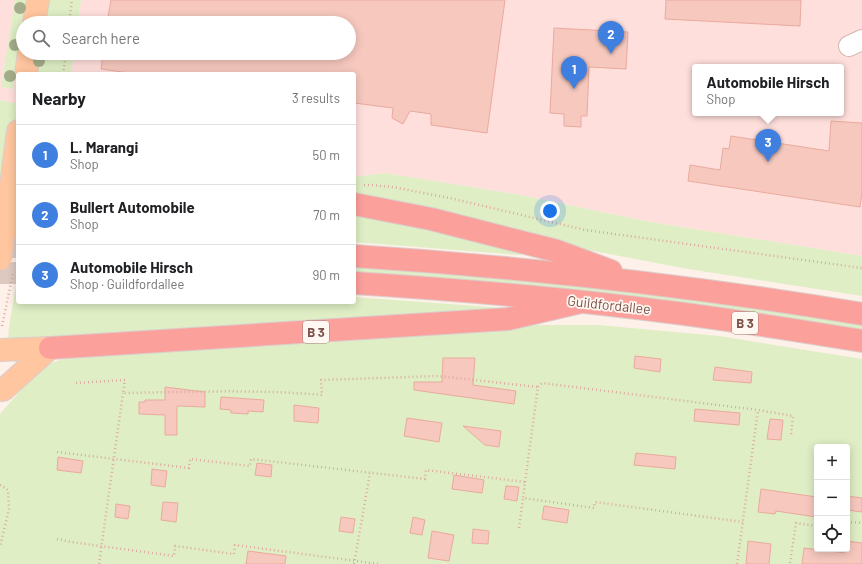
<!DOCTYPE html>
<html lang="en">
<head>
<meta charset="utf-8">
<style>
	:root { --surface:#fff; --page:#f2f2f2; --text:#202124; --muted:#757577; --line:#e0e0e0; --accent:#f04646 }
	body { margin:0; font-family:Barlow,sans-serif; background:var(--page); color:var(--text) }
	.controls { position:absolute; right:12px; bottom:12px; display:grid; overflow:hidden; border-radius:4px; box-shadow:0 2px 10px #0003 }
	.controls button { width:36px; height:36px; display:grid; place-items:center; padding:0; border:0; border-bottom:1px solid var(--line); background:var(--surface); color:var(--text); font:20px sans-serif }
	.you { position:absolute; left:550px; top:211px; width:14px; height:14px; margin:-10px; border:3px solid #fff; border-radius:50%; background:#1a73e8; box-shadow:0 0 0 6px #1a73e833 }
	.badge { display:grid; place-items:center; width:26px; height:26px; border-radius:50%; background:var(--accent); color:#fff; font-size:13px; font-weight:700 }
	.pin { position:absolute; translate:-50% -33px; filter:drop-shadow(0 1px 2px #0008) }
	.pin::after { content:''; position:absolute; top:21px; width:14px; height:12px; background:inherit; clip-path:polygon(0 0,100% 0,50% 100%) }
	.popup { position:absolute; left:692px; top:64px; width:152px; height:52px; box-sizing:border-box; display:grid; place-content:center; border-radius:4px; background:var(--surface); filter:drop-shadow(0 1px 3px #0005); font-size:13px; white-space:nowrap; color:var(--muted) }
	.popup b { font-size:15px; color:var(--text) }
	.popup::after { content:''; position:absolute; left:50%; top:100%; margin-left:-8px; border:8px solid transparent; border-top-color:var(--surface) }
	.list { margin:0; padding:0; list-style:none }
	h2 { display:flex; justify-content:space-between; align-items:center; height:52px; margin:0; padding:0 16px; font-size:17px }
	h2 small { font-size:13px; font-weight:400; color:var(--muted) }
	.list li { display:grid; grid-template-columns:26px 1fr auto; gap:12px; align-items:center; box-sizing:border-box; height:60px; padding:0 16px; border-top:1px solid var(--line) }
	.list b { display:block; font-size:15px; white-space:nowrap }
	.list p { margin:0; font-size:13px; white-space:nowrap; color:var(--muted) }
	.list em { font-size:13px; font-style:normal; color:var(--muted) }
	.icon { flex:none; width:22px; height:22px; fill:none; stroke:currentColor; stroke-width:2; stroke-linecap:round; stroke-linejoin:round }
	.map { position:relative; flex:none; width:862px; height:564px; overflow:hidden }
	.search { position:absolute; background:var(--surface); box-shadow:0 2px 10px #0003; left:16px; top:16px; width:340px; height:44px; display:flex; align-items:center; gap:10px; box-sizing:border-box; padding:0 14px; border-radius:22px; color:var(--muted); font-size:15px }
	.panel { position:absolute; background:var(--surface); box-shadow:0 2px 10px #0003; left:16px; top:72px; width:340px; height:232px; border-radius:4px }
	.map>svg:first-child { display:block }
	.commercial { fill:#ffdfdc; fill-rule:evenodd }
	.green { fill:#dfeec5; fill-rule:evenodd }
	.building { fill:#f6c8be; stroke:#eaaa9d }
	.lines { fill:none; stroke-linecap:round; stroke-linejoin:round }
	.highway-tunnel { stroke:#dec9c1; stroke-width:22; stroke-dasharray:22 11; stroke-linecap:butt }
	.minor-casing { stroke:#d4b8b0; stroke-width:22 }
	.major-casing { stroke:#dacecc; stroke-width:24 }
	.highway-casing { stroke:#dacecc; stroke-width:24 }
	.path { stroke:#dcaaa0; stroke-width:2.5; stroke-dasharray:1 3; stroke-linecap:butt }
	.minor { stroke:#fff; stroke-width:20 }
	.major { stroke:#ffc69f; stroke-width:22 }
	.highway { stroke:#fca09c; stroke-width:22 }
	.major-bridge-casing { stroke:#dacecc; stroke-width:24; stroke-linecap:butt }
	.path-bridge { stroke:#dcaaa0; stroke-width:2.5; stroke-dasharray:1 3; stroke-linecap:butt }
	.major-bridge { stroke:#ffc69f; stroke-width:22 }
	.tree { fill:#a3ad89 }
	.labels { text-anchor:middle; stroke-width:3.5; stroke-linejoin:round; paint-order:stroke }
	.shield { fill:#fff7f1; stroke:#a3827b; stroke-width:1 }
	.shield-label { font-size:13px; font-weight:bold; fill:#7c5049 }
	.street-label { font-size:14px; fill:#7c5049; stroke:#fff7f1 }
</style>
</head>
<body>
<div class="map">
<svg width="862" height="564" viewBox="0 0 862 564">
	<rect width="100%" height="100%" fill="#fef1e9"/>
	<!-- commercial -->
	<path class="commercial" d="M 0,0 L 15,0 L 1,87 L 13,88 L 23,31 L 23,53 L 18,74 L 18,104 L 0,100 Z
		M 81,0 L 862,0 L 862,256 L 645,221 L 521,195 L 385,173 L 354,177 L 354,74 L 71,74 L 74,53 L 349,53 L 349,23 L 78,23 ZM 695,67 L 841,67 L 841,113 L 695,113 Z"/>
	<!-- green -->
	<path class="green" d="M 15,0 L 28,0 L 24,23 L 23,23 L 23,31 L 13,89 L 1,87 Z
		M 45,0 L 81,0 L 78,23 L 42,23 Z
		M 37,53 L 74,53 L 71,74 L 34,74 Z
		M 0,100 L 18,104 L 18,230 L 0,230 Z
		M 385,173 L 521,195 L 645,221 L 862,256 L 862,296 L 688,269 L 551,243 L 519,255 L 354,242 L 354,177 Z
		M 354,265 L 615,288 L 862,323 L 862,330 L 489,282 L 354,272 Z
		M 16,286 L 18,286 L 18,302 L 354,302 L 354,297 L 503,308 L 503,313 L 8,341 L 9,326 Z
		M 535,325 L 598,325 L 719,336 L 862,359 L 862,564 L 0,564 L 0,414 L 19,392 L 46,365 L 77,354 ZM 817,447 L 847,447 L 847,549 L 817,549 Z"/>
	<!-- building -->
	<path class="building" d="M 111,0 L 505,0 L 487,133 L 431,125 L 431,114 L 410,111 L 403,124 L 392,118 L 393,108 L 354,103 L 354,74 L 136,74 L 101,69 L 103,53 L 349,53 L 349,23 L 107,23 Z
		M 666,0 L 801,0 L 800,26 L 665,19 Z
		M 554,28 L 628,32 L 626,69 L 589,67 L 587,116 L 581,116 L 581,127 L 564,126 L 564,114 L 550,113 Z
		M 831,121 L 862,123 L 862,192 L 860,207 L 688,181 L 690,165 L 720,170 L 723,148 L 729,149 L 731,136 L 829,151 Z
		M 635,356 L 661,359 L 660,372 L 634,368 Z
		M 443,358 L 475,358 L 473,385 L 516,391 L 514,404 L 414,390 L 414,382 L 442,382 Z
		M 715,367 L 752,372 L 751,383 L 713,380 Z
		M 165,387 L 205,392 L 205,407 L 177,406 L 177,435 L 165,435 L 165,415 L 139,414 L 139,402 L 145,402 L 145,400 L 165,400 Z
		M 221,397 L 264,400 L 263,412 L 248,411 L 248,414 L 231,413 L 231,410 L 220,409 Z
		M 294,405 L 319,408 L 318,423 L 294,421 Z
		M 695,409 L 740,413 L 739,425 L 694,421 Z
		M 407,418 L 442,423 L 439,442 L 404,436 Z
		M 770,419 L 783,420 L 781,440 L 767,439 Z
		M 463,426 L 501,431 L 499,447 L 485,445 Z
		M 636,453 L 676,457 L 675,469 L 634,465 Z
		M 58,457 L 83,461 L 81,473 L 57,470 Z
		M 257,463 L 272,465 L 271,477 L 255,475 Z
		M 152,469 L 167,471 L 165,487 L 151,485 Z
		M 454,475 L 484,480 L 482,493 L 452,489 Z
		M 506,486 L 519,487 L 517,501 L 504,499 Z
		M 761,489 L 817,497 L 816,517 L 776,511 L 775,514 L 758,512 Z
		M 847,496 L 862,498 L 862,512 L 847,510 Z
		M 163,502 L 178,503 L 176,522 L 161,520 Z
		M 116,504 L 130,506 L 128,519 L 115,517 Z
		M 544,506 L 569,510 L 567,523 L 542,519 Z
		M 341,517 L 355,519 L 353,533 L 339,531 Z
		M 413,517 L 425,520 L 422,535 L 410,533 Z
		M 473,529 L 489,531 L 488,544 L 472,543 Z
		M 432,531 L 454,535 L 449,561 L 428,558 Z
		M 748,541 L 771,544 L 769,564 L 746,564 Z
		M 847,541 L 862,543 L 862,564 L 802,564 L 804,548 L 845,553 L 845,549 L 847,549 Z
		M 248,551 L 286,556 L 285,564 L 246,564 Z"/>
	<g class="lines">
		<!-- highway-tunnel -->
		<path class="highway-tunnel" d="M 0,247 L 18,247
			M 0,273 L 18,273"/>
		<!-- minor casing -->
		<g class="minor-casing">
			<path id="minor" d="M 849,46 L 862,40"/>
		</g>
		<!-- major casing -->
		<g class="major-casing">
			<path id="major" d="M 34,23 L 38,0
				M 26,74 L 29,53
				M 6,223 L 18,131
				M 0,350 L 50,348
				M 3,390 L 50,348"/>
		</g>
		<!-- highway casing -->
		<g class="highway-casing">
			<path id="highway" d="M 354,204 L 431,219 L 557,251 L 611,271
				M 354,256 C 524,267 694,286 862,314
				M 354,283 C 446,289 537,296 628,307 C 707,316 784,328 862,341
				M 50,348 L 508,319 L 581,302"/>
		</g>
		<!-- path -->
		<path class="path" d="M 69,23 L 72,0
			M 63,74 L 66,53
			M 364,185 L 371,185 L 393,187 L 454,199 L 585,230 L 862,268
			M 76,383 L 125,380 L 123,393 C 189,392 256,389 322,395 L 321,380 L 438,376 L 538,387
			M 57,452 L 189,468 L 190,459 L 250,466 L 251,459 L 425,479 L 426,470 L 525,482 L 523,498 L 594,508 L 595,502 L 743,522
			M 525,482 L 538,387 L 542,383 L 758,410 L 793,416 L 791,435
			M 0,485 L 8,490 L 9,509 L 0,547
			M 847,522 L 862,523
			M 519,528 L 523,498
			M 57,539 L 71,542 L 174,556 L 175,546 L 234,554 L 235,545 L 379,564
			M 790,563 L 796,523 L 817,526
			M 99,564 L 123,393
			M 354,564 L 370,473
			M 737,564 L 758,410"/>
		<!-- minor -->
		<use href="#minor" class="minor"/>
		<!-- major -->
		<use href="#major" class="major"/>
		<!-- highway -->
		<use href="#highway" class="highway"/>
		<!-- major-bridge casing -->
		<g class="major-bridge-casing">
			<path id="major-bridge" d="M 0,259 L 6,223"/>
		</g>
		<!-- path-bridge -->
		<path class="path-bridge" d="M 2,326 L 13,273"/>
		<!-- major-bridge -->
		<use href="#major-bridge" class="major-bridge"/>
	</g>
	<!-- trees -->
	<g class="tree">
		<circle cx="20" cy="8" r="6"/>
		<circle cx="15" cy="45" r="6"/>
		<circle cx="39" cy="61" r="6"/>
		<circle cx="10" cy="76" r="6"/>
	</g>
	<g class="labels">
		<!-- shield labels -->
		<g class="shield">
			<rect x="732" y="312" width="26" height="22" rx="3"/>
			<rect x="303" y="321" width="26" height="22" rx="3"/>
		</g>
		<g class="shield-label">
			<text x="745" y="328">B 3</text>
			<text x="316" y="337">B 3</text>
		</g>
		<!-- street labels -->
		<g class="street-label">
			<text transform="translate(609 305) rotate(6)" y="5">Guildfordallee</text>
		</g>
	</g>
</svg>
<div class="controls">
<button>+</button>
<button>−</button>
<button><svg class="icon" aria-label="locate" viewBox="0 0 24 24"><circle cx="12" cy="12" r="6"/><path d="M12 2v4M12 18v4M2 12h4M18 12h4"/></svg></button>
</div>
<div class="you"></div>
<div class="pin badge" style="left:574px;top:89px;background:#3f7fe0">1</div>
<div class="pin badge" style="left:611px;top:54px;background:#3f7fe0">2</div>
<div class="pin badge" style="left:768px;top:162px;background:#3f7fe0">3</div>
<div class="popup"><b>Automobile Hirsch</b>Shop</div>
<div class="search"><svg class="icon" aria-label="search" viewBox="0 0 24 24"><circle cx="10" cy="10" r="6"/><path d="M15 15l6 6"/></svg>Search here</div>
<section class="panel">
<h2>Nearby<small>3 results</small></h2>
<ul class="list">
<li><span class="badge" style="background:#3f7fe0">1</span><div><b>L. Marangi</b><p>Shop</p></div><em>50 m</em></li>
<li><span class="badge" style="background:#3f7fe0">2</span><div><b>Bullert Automobile</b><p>Shop</p></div><em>70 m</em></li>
<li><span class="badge" style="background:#3f7fe0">3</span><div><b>Automobile Hirsch</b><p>Shop · Guildfordallee</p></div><em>90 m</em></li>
</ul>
</section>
</div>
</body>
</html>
